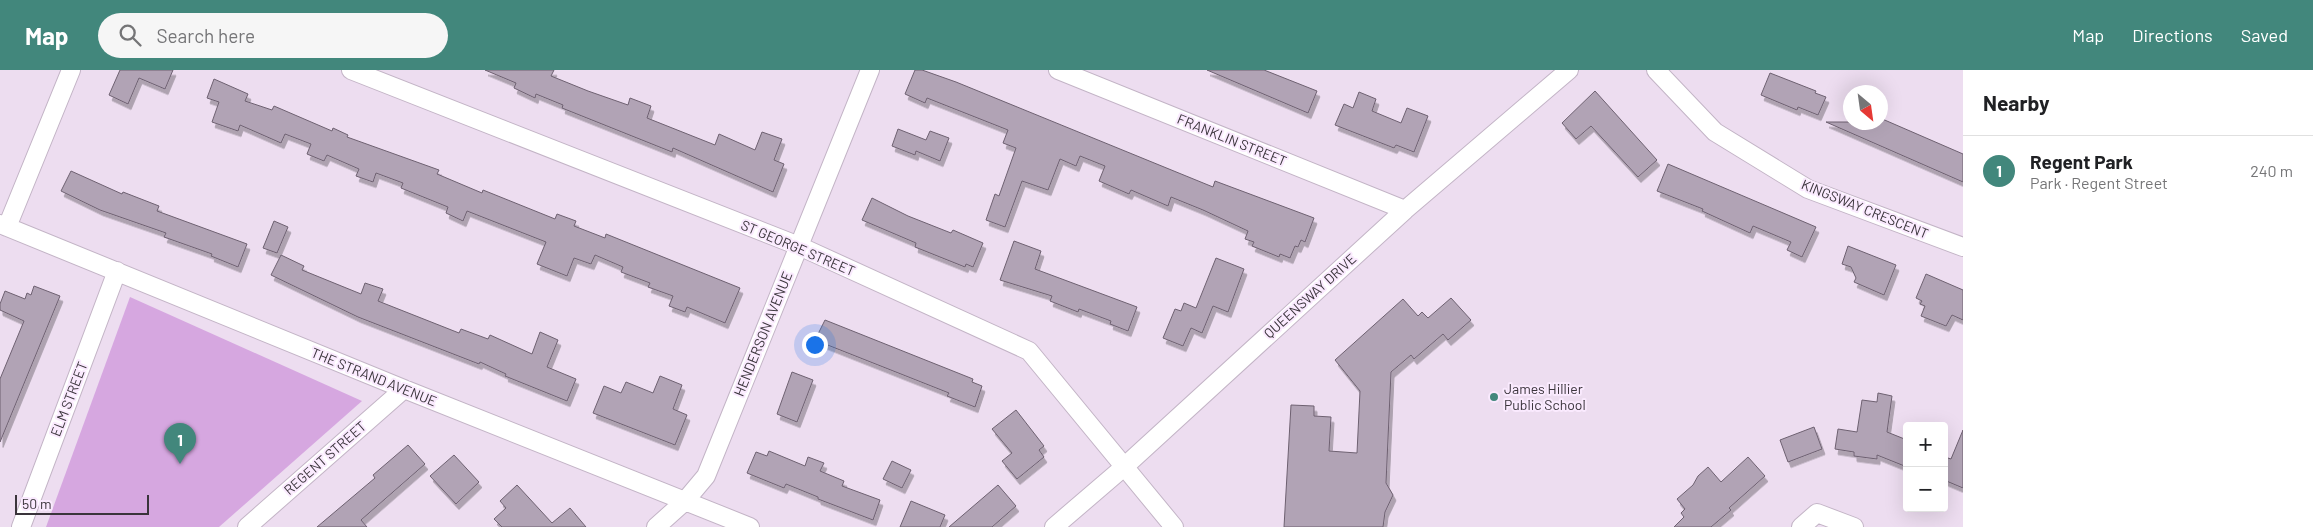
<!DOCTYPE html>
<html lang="en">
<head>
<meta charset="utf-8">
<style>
	:root { --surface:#fff; --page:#f6f6f6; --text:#202124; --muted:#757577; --line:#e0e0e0; --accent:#42877c }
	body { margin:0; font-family:Barlow,sans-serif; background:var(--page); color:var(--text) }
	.controls { position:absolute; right:15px; bottom:15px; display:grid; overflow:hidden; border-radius:5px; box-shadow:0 5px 20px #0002 }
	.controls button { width:45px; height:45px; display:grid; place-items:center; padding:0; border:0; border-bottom:1px solid var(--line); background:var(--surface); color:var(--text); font:25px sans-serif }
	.compass { position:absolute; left:1843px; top:15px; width:45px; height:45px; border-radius:50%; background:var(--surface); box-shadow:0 5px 20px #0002; rotate:151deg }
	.scale { position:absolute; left:15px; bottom:12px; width:134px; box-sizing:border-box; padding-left:5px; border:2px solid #3a343b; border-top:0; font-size:14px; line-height:18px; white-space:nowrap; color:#3a343b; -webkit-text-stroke:4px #faeafe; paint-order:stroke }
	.you { position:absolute; left:814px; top:274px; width:18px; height:18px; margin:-12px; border:4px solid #fff; border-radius:50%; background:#1a73e8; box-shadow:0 0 0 8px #1a73e833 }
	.badge { display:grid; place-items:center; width:32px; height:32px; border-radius:50%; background:var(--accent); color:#fff; font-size:16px; font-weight:700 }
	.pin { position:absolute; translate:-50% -41px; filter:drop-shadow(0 1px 2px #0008) }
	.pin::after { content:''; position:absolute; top:26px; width:18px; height:15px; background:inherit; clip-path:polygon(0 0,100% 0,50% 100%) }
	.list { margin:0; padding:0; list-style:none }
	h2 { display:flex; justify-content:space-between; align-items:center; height:65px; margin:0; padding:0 20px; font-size:21px }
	h2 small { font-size:16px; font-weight:400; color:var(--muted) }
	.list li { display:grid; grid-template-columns:32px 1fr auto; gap:15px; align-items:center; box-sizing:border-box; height:70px; padding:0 20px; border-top:1px solid var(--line) }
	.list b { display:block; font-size:19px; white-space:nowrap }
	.list p { margin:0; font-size:16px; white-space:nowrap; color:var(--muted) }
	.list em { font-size:16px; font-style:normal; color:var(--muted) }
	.icon { flex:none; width:28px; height:28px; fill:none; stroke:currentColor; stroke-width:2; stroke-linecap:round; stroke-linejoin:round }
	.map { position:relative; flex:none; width:1963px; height:457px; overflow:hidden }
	header { display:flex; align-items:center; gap:30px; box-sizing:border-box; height:70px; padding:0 25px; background:var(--accent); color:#fff }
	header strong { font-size:24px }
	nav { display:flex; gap:28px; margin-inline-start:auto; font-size:18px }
	.search { width:350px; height:45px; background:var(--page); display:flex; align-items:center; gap:12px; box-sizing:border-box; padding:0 18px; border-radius:28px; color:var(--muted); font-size:19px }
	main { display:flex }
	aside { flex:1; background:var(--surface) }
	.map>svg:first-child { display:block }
	.green { fill:#d6a7e0 }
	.building { fill:#b1a3b5; stroke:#6e6171; filter:url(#shadow) }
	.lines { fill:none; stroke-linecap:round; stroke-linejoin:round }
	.minor-casing { stroke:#c3b4c6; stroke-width:20 }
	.minor { stroke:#fff; stroke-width:18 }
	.poi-dot { fill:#42877c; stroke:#faeafe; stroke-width:2 }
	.labels { text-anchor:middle; stroke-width:4; stroke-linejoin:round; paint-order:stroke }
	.street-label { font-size:14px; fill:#3a343b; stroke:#faeafe }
	.poi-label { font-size:14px; fill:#3a343b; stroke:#faeafe; text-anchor:start }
</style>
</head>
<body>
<header>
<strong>Map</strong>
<div class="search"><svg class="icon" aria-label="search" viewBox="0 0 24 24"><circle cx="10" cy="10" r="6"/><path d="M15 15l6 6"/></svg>Search here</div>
<nav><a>Map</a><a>Directions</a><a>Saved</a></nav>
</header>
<main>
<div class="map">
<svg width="1963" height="457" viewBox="0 0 1963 457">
	<defs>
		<filter id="shadow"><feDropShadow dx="3" dy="5.5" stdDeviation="0" flood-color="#0004"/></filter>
	</defs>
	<rect width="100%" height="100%" fill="#edddf0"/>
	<!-- green -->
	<path class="green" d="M 130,227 L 362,331 L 219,457 L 46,457 Z"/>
	<!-- building -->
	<path class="building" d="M 120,0 L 173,0 L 165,19 L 139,8 L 128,34 L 109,25 Z
		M 485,0 L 554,0 L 551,6 L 588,21 L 628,35 L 630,28 L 651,36 L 647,48 L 715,75 L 719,64 L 755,80 L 762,62 L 782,69 L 774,90 L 784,94 L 773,122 L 673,78 L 672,82 L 562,38 L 563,35 L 536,24 L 535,28 L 514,18 L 516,13 Z
		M 915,0 L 922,0 L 956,12 L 1213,117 L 1215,111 L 1314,148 L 1305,172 L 1301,170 L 1298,177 L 1295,176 L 1290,188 L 1280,184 L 1279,187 L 1252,176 L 1254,172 L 1245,169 L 1248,161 L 1203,140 L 1171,127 L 1168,136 L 1131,120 L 1129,124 L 1099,111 L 1105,96 L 1080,86 L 1076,96 L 1060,89 L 1048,120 L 1022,111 L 1005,157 L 986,150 L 995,124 L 999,126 L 1016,78 L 1003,73 L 1008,60 L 927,28 L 925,33 L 905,24 Z
		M 1207,0 L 1264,0 L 1317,21 L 1308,43 Z
		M 1770,3 L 1816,21 L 1815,23 L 1826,27 L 1818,45 L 1798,37 L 1797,40 L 1761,25 Z
		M 214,9 L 248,24 L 245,31 L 272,40 L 274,36 L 332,61 L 333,58 L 348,65 L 347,67 L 439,100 L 437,104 L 482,123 L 483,120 L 555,149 L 557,144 L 576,151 L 574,156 L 605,168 L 606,164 L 740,218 L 725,253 L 687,237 L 685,242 L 669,236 L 673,226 L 648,217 L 650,213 L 621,202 L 623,197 L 595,185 L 591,194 L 574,188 L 567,206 L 537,194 L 546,172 L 467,141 L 463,151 L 446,143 L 448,137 L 401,118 L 403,113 L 376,103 L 373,112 L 356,106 L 359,99 L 327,85 L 324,91 L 307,84 L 311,74 L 285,64 L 281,73 L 240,55 L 238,61 L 212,52 L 219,32 L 207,28 Z
		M 1595,21 L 1657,90 L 1638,107 L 1591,56 L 1576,69 L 1562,53 Z
		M 1359,22 L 1376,29 L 1372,41 L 1401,53 L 1407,38 L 1428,46 L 1414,82 L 1396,75 L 1394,78 L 1335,55 L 1344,34 L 1353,38 Z
		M 1880,48 L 1963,84 L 1963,112 L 1826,52 L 1880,52 Z
		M 898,59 L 926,70 L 930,61 L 949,68 L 940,91 L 916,81 L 915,85 L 892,76 Z
		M 1668,94 L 1816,157 L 1802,187 L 1787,180 L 1791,172 L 1753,156 L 1750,163 L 1702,141 L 1703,139 L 1657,121 Z
		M 71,101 L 122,124 L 123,122 L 159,136 L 157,141 L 247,174 L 238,197 L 211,186 L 212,184 L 164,167 L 166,163 L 100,140 L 61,121 Z
		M 872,128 L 908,146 L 951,163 L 953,160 L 983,173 L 973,197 L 966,194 L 965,197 L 915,177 L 916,173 L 862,150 Z
		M 274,151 L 288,157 L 277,183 L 263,178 Z
		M 1014,171 L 1041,181 L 1035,199 L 1137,237 L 1128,261 L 1110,254 L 1111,251 L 1079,239 L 1078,242 L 1050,231 L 1052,226 L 1000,210 Z
		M 1848,176 L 1896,195 L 1884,225 L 1854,212 L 1856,208 L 1851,197 L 1842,194 Z
		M 281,185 L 304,196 L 302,200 L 361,224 L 365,213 L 383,219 L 378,231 L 459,263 L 461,259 L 488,269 L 490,265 L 532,284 L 540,262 L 558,270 L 547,297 L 576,309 L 567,331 L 505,306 L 506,304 L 480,292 L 479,294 L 358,247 L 271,205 Z
		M 1216,188 L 1244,199 L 1228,242 L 1213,236 L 1202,263 L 1191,258 L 1183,276 L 1163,268 L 1175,239 L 1181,241 L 1184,233 L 1196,238 Z
		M 1926,204 L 1963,220 L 1963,250 L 1952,245 L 1946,256 L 1921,246 L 1925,236 L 1920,234 L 1922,231 L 1916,228 Z
		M 34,216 L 60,226 L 0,372 L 0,309 L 24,251 L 0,240 L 0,234 L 5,221 L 25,229 L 27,223 L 31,225 Z
		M 1451,228 L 1471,250 L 1448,270 L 1443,264 L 1414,289 L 1411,285 L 1391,302 L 1386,413 L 1393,425 L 1385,442 L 1383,457 L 1284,457 L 1291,335 L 1314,336 L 1314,346 L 1331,347 L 1329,381 L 1357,383 L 1360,321 L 1335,290 L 1403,229 L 1418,246 L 1422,242 L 1428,248 Z
		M 825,250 L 973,309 L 972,312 L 982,316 L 975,337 L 947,326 L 949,323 L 815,270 Z
		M 792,302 L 813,310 L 797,352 L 777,344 Z
		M 660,306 L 682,315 L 673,339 L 687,345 L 675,375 L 593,343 L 604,316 L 621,323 L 626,312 L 653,323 Z
		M 1878,323 L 1892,326 L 1887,362 L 1907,370 L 1907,397 L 1877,385 L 1877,389 L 1854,386 L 1854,382 L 1835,379 L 1838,359 L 1857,362 L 1862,330 L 1877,332 Z
		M 1016,340 L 1044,376 L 1039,380 L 1044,387 L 1017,409 L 1002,391 L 1012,383 L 992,359 Z
		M 1814,357 L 1822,379 L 1788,392 L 1780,370 Z
		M 1963,360 L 1963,418 L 1944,410 L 1944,397 L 1948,388 L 1951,389 Z
		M 408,375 L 425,394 L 361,450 L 367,457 L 317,457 L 375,408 L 373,405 Z
		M 769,381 L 805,396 L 808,387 L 824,393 L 820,401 L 844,411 L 842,416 L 880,430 L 873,450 L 818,429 L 818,427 L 786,414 L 784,418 L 747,403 L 756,382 L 767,386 Z
		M 454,385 L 479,412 L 456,434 L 430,406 Z
		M 1748,387 L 1765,406 L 1729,438 L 1731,440 L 1711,457 L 1674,457 L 1684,447 L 1681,443 L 1685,439 L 1677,429 L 1693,415 L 1698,406 L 1708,397 L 1721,412 Z
		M 892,391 L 911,400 L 902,418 L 883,409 Z
		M 517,415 L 552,453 L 570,438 L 586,457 L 502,457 L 494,449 L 506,438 L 500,431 Z
		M 998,415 L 1016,436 L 992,457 L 949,457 Z
		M 911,431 L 945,445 L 940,457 L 900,457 Z"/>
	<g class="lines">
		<!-- minor casing -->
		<g class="minor-casing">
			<path id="minor" d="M 351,0 L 799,176 L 1029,281 L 1174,457
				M 1058,0 L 1405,140
				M 1656,0 L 1715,62 L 1808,119 L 1963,177
				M 0,154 L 404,319 L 750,457
				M 7,157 L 71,0
				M 21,457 L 117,201
				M 247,457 L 404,319
				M 656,457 L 685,431 L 706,406 L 870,0
				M 1054,457 L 1124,397 L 1405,140 L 1569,0
				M 1801,457 L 1817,443 L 1854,457"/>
		</g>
		<!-- minor -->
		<use href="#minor" class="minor"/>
	</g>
	<!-- markers -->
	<circle class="poi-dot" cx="1494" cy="327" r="5"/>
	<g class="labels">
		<!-- street labels -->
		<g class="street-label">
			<text transform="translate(1232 70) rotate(22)" y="5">FRANKLIN STREET</text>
			<text transform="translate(1865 139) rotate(22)" y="5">KINGSWAY CRESCENT</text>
			<text transform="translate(798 178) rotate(23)" y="5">ST GEORGE STREET</text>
			<text transform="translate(1310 226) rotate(-42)" y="5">QUEENSWAY DRIVE</text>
			<text transform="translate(763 264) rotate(-68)" y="5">HENDERSON AVENUE</text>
			<text transform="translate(374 307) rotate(22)" y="5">THE STRAND AVENUE</text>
			<text transform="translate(69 329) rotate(-69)" y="5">ELM STREET</text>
			<text transform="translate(325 388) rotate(-41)" y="5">REGENT STREET</text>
		</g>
		<!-- poi labels -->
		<g class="poi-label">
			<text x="1504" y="324">James Hillier<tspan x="1504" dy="16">Public School</tspan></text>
		</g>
	</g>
</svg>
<div class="controls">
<button>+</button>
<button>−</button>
</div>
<svg class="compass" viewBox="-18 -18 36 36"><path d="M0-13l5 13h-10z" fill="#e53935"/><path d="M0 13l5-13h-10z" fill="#757577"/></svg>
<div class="scale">50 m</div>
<div class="you"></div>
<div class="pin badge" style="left:180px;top:394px">1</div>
</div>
<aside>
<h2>Nearby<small></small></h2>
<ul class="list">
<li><span class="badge">1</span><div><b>Regent Park</b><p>Park · Regent Street</p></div><em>240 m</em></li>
</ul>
</aside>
</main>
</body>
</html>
